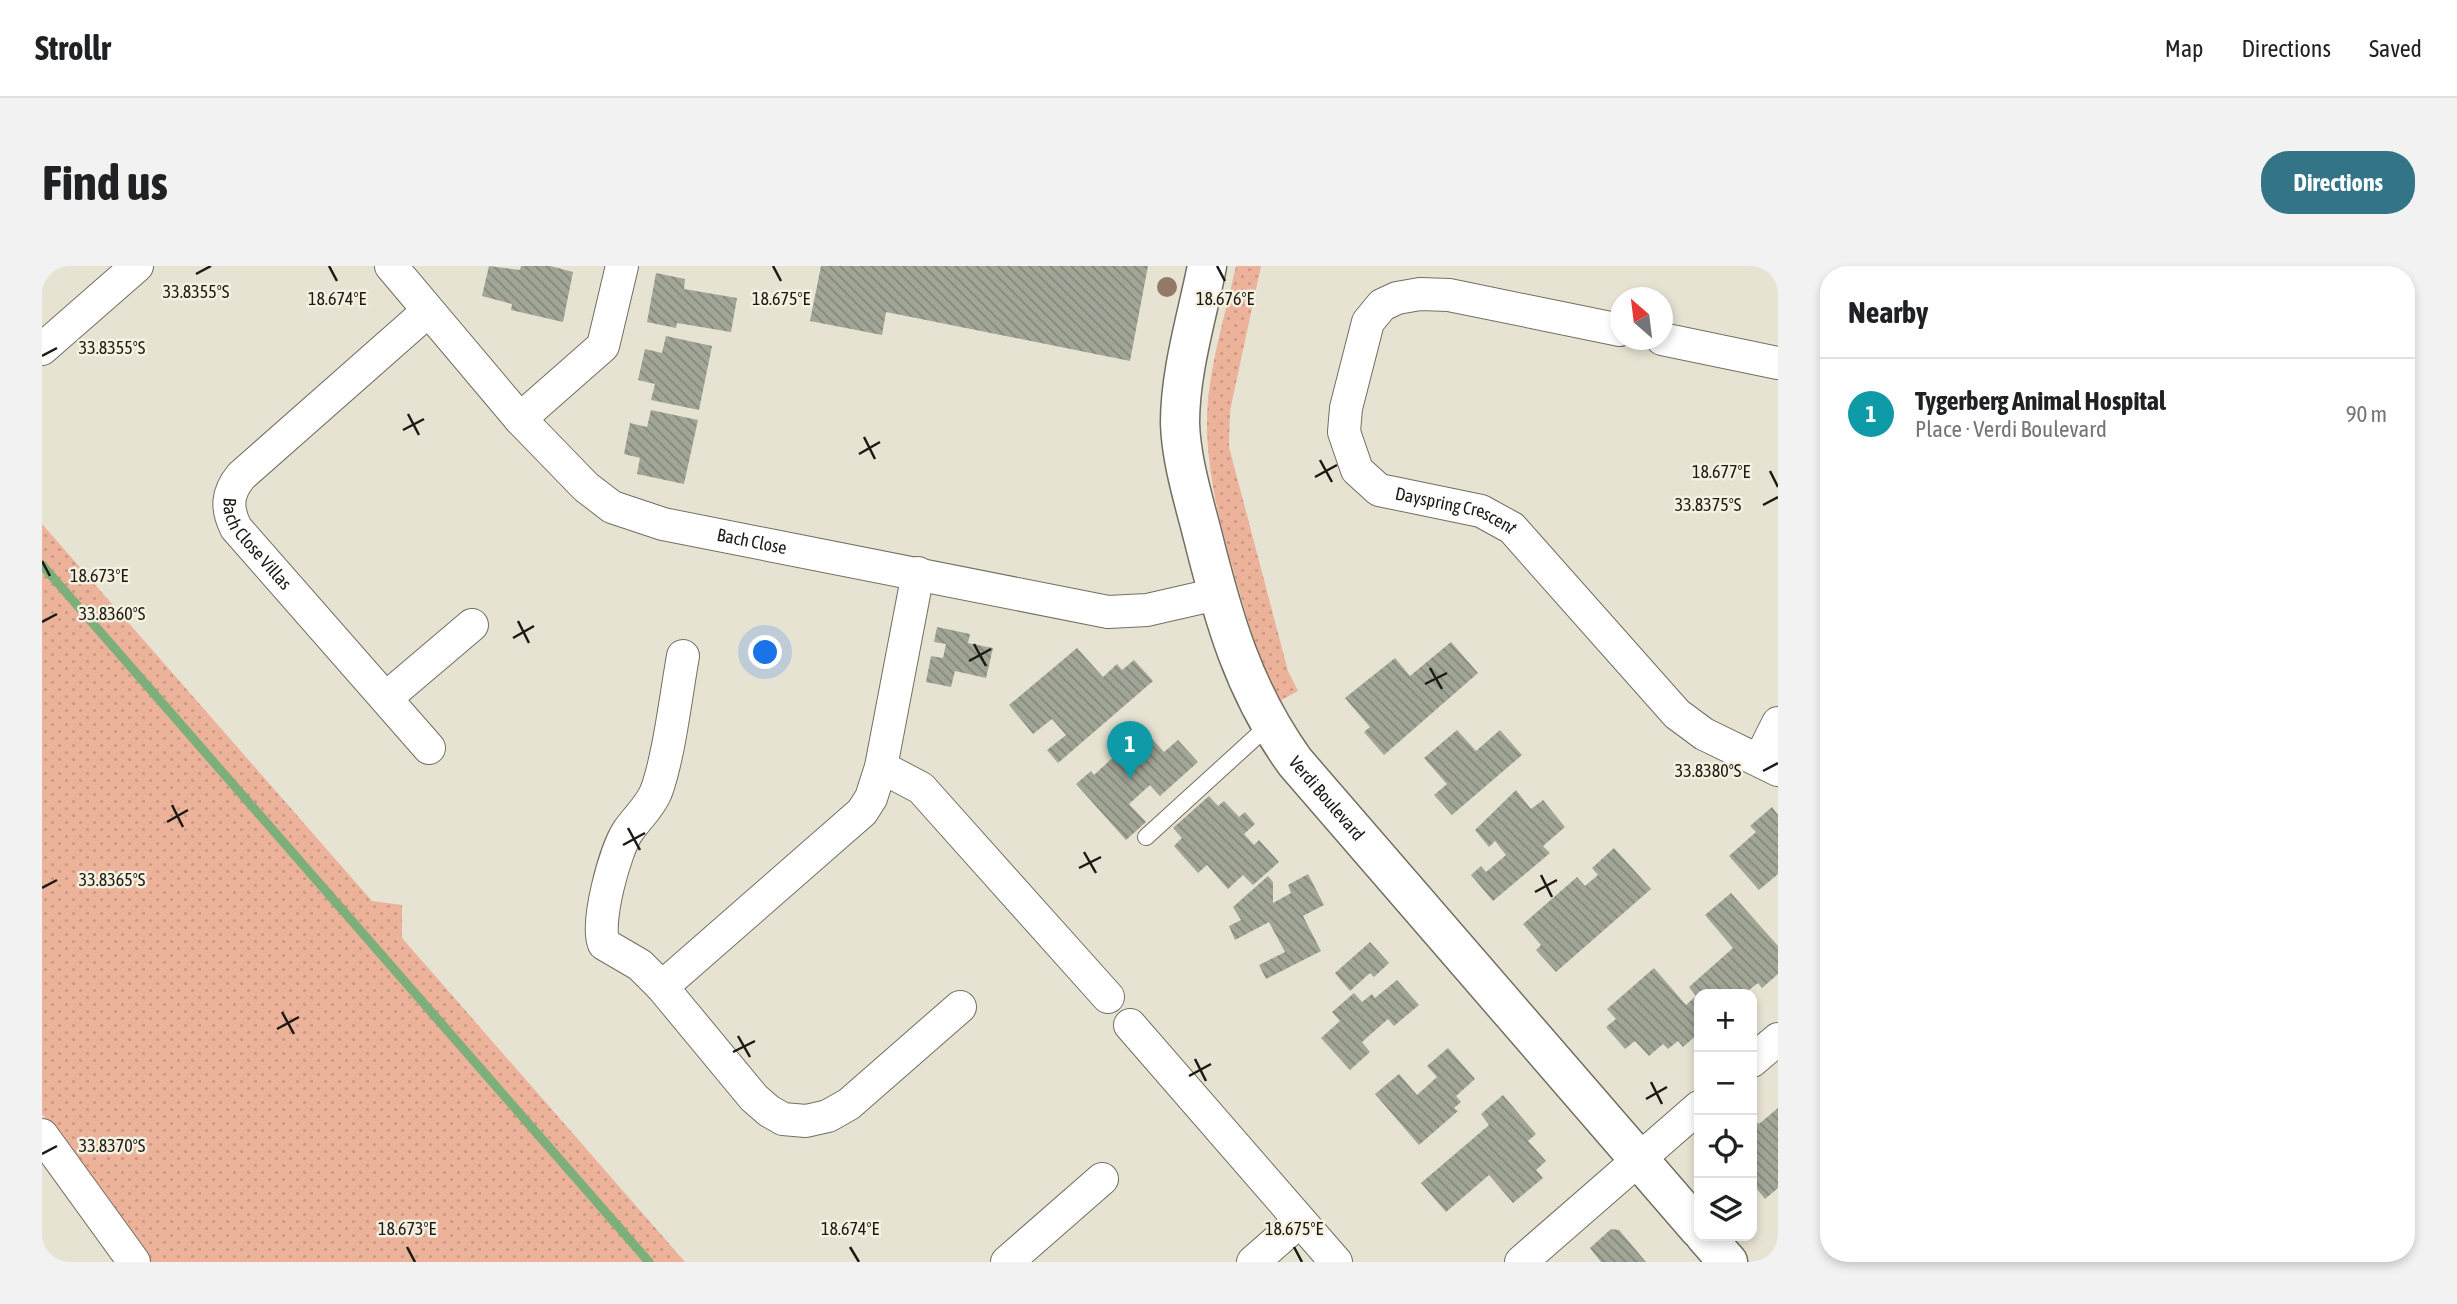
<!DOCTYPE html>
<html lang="en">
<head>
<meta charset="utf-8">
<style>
	:root { --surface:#fff; --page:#f2f2f2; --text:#202124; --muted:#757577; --line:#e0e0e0; --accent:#337587 }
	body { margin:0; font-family:"Asap Condensed",sans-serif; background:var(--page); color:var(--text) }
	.controls { position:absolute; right:21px; bottom:21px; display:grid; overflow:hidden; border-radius:14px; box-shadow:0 4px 10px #0003 }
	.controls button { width:63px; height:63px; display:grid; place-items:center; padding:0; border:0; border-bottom:2px solid var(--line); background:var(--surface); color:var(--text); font:35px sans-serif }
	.compass { position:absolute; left:1568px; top:21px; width:63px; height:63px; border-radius:50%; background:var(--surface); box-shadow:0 4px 10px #0003; rotate:332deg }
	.you { position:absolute; left:724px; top:387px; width:24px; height:24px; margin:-18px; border:5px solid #fff; border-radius:50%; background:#1a73e8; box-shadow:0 0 0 10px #1a73e833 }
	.badge { display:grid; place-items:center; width:46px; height:46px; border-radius:50%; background:var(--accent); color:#fff; font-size:23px; font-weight:700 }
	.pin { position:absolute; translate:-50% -58px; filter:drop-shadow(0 2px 4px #0008) }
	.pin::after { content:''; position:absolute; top:37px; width:24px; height:21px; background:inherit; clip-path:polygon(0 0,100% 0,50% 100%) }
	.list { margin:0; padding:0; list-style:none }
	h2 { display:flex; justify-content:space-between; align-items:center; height:91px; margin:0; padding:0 28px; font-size:30px }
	h2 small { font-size:23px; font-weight:400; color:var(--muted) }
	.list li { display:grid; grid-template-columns:46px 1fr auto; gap:21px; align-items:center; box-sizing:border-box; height:112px; padding:0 28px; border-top:2px solid var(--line) }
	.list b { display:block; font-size:26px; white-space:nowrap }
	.list p { margin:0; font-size:23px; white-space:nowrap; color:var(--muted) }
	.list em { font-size:23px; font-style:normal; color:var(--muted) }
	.icon { flex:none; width:38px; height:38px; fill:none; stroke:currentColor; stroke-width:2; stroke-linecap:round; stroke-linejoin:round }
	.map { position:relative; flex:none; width:1736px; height:996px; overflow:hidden; border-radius:28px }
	header { display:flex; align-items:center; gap:42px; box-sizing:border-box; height:98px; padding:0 35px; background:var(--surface); border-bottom:2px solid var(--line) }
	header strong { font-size:33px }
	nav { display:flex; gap:38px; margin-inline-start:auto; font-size:24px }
	.intro { display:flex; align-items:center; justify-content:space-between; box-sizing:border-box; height:168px; padding:0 42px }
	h1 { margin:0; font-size:49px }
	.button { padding:18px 32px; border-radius:28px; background:var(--accent); color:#fff; font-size:24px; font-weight:700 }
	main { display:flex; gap:42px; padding:0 42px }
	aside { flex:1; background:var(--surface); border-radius:28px; box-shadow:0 4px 10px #0003 }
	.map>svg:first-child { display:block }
	.grass { fill:url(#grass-dots) }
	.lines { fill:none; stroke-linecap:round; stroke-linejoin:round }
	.stream { stroke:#7daf7b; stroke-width:9 }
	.building { fill:url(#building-back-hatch) }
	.lane-casing { stroke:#726e60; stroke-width:18 }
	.street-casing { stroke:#726e60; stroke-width:34 }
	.secondary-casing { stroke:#726e60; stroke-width:41 }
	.lane { stroke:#fff; stroke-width:16 }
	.street { stroke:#fff; stroke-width:32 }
	.secondary { stroke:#fff; stroke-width:38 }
	.tree { fill:#937967 }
	.ticks { fill:none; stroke:#1b1a14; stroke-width:2.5 }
	.labels { text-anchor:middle; stroke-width:5; stroke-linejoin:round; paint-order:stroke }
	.street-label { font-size:18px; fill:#1b1a14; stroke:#f5f0e0 }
	.ticks-label { font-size:18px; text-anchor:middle; fill:#1b1a14; stroke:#f5f0e0; stroke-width:5; stroke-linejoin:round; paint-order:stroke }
</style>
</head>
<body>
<header>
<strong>Strollr</strong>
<nav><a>Map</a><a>Directions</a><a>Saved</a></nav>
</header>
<div class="intro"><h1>Find us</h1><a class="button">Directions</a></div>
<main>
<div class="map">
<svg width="1736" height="996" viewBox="0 0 1736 996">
	<defs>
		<pattern id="grass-dots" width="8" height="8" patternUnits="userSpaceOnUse" patternTransform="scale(1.75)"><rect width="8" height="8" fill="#ecb29a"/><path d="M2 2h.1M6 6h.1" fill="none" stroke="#ca9884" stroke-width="1.8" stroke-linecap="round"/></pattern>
		<pattern id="building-back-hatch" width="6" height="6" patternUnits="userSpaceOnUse" patternTransform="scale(1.75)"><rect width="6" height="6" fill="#a2a697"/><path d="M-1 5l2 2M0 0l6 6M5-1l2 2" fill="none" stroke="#83867a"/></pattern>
	</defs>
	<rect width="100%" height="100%" fill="#e7e3d3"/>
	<!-- grass -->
	<path class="grass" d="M 1194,0 L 1219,0 L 1188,145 L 1187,181 L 1246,405 L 1256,425 L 1234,437 L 1221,408 C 1201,330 1165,238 1165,158 C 1165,106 1183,51 1194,0 Z
		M 0,258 L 330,635 L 360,639 L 360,672 L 643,996 L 108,996 L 0,848 Z"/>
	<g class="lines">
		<!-- stream -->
		<path class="stream" d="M 0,299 L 607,996"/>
	</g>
	<!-- building -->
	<path class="building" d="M 447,0 L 478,4 L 479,0 L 508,0 L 531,6 L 521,56 L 469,44 L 470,38 L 440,30 Z
		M 779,0 L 1106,0 L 1088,95 L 844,46 L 840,69 L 768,55 Z
		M 614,7 L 643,13 L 642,23 L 695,32 L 689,66 L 635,57 L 634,62 L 605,56 Z
		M 624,70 L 670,80 L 657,144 L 609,134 L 613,118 L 596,114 L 603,83 L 620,87 Z
		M 609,144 L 656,154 L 642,218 L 595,208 L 598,192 L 582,188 L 588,157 L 605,161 Z
		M 895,361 L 928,368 L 926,377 L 951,382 L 944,412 L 913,405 L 909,421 L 884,416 L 889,390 L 901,392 L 904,378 L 892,376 Z
		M 1409,376 L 1436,407 L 1342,489 L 1322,466 L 1328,461 L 1303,432 L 1353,392 L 1368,410 Z
		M 1035,382 L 1061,411 L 1075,398 L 1080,404 L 1092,394 L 1111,415 L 1016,497 L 1005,484 L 1024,469 L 1010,453 L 991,468 L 967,439 Z
		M 1095,456 L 1122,486 L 1136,474 L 1156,496 L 1118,530 L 1108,519 L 1087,538 L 1104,556 L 1084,574 L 1034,518 L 1049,505 L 1052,509 L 1079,484 L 1071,476 Z
		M 1415,464 L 1434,485 L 1458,464 L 1480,489 L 1410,549 L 1392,529 L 1405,518 L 1382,492 Z
		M 1474,524 L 1489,543 L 1501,534 L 1523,561 L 1501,580 L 1508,587 L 1451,635 L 1429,609 L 1439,600 L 1444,606 L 1464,589 L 1453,575 L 1447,581 L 1433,564 Z
		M 1167,530 L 1176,540 L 1182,535 L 1197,551 L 1203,546 L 1213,558 L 1202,568 L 1212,579 L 1217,574 L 1237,596 L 1211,619 L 1201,609 L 1186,623 L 1165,599 L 1156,607 L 1132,580 L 1140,572 L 1131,562 Z
		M 1730,541 L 1736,549 L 1736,608 L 1717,624 L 1687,590 L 1714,566 L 1708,560 Z
		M 1572,582 L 1609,623 L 1514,706 L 1494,684 L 1499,679 L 1481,658 L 1535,611 L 1543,620 L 1556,609 L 1550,602 Z
		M 1266,608 L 1282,639 L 1261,650 L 1279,685 L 1224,713 L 1217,699 L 1243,686 L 1227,656 L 1193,674 L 1187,660 L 1199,654 L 1191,641 L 1226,610 L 1231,616 L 1231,637 L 1249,627 L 1246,619 Z
		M 1689,627 L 1736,680 L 1736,708 L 1720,722 L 1716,717 L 1702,728 L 1700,725 L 1696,728 L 1657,728 L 1657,734 L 1647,721 L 1691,682 L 1663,649 Z
		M 1328,676 L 1347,697 L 1332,711 L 1328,707 L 1308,725 L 1293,707 Z
		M 1612,702 L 1644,739 L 1653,731 L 1657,736 L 1657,767 L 1641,781 L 1636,775 L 1626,783 L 1621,778 L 1607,790 L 1593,775 L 1583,783 L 1564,761 L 1574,753 L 1565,743 Z
		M 1355,714 L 1377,739 L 1352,760 L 1346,753 L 1320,776 L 1328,786 L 1308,804 L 1279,772 L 1298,755 L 1290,746 L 1312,727 L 1320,736 L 1330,728 L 1333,732 Z
		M 1406,782 L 1433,813 L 1414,830 L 1419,836 L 1412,842 L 1416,845 L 1377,879 L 1333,828 L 1357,808 L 1375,829 L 1395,811 L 1385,800 Z
		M 1461,829 L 1494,868 L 1486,875 L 1504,895 L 1494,904 L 1501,912 L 1471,937 L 1447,909 L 1404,946 L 1379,917 L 1447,859 L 1439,848 Z
		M 1736,842 L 1736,922 L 1723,933 L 1710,917 L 1710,856 L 1713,854 L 1717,858 Z
		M 1569,963 L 1577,964 L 1604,996 L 1559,996 L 1548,982 Z"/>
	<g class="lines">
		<!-- lane casing -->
		<g class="lane-casing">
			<path id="lane" d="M 1104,571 L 1227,459"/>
		</g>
		<!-- street casing -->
		<g class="street-casing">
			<g id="street">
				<path id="s1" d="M 349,0 L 478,153 L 544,221 L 570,241 L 621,258 L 1066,346 L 1105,344 L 1175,328"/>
				<path id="s2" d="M 386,45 L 199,210 C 185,227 184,242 194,262 L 387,482"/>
				<path id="s3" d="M 1578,64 L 1407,29 L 1378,28 L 1355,32 L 1340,39 L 1326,56 L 1304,142 L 1302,166 L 1315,204 L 1337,224 L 1439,245 L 1470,262 L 1635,448 L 1662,468 L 1736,504"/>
				<path d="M 1620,73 L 1736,97"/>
				<path d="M 0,83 L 95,0"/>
				<path d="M 478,153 L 561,80 L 580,0"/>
				<path d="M 641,390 C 634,429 627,491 614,526 C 607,542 595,552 586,565 C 573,584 553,658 562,678 L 598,699 L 620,721 L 712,832 L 727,845 L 741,853 L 764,855 L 786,850 L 807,838 L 918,741"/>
				<path d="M 344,432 L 430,359"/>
				<path d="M 1718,493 L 1736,457"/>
				<path d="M 839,501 L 879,522 L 1066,731"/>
				<path d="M 620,721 L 820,546 L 829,532 L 839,501 L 876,307"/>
				<path d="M 1088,759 L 1294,996"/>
				<path d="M 1710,795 L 1736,773"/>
				<path d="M 0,869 L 92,996"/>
				<path d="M 965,996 L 1060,913"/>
				<path d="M 1211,996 L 1258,955"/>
				<path d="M 1479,996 L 1657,841"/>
			</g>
		</g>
		<!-- secondary casing -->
		<g class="secondary-casing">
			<g id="secondary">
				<path id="s4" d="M 1165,0 C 1155,51 1138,105 1138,157 C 1139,193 1151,232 1160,267 C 1181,351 1201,424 1253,496 L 1657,963"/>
				<path d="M 1663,970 L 1686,996"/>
			</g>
		</g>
		<!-- lane -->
		<use href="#lane" class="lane"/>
		<!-- street -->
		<use href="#street" class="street"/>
		<!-- secondary -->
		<use href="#secondary" class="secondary"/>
	</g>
	<!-- trees -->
	<circle class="tree" cx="1125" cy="21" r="10"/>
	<!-- ticks -->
	<path class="ticks" d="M 287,0 L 295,15M 731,0 L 739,15M 1175,0 L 1183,15M 154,8 L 169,0M 0,90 L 15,82M 366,148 L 377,169M 361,164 L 382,153M 822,171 L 833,193M 817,188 L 838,176M 1278,194 L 1290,216M 1728,205 L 1736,221M 1273,211 L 1295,199M 1721,239 L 1736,231M 0,295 L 8,310M 476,355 L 487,377M 0,356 L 15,348M 471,372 L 492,360M 932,378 L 944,400M 927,395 L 949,383M 1388,402 L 1400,423M 1383,418 L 1405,407M 1721,505 L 1736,497M 130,539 L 141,561M 125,556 L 146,544M 586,562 L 598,584M 581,579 L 603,567M 1042,586 L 1054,607M 1037,602 L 1059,591M 1499,609 L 1510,631M 0,622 L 15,614M 1493,626 L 1515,614M 240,746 L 252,768M 235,763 L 257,751M 696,770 L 708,791M 691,786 L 713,775M 1153,793 L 1164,815M 1147,810 L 1169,798M 1609,816 L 1620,838M 1604,833 L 1625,821M 0,888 L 15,880M 365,981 L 373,996M 808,981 L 817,996M 1252,981 L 1260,996"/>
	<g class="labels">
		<!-- street labels -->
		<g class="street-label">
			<text dy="6" stroke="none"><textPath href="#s3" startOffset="528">Dayspring Crescent</textPath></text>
			<text dy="6" stroke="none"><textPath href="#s2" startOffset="329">Bach Close Villas</textPath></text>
			<text dy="6" stroke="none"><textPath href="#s1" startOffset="472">Bach Close</textPath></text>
			<text dy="6" stroke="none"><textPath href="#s4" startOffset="569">Verdi Boulevard</textPath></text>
		</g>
	</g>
	<g class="ticks-label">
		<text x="154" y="32">33.8355°S</text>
		<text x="295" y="39">18.674°E</text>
		<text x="739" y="39">18.675°E</text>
		<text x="1183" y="39">18.676°E</text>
		<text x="70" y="88">33.8355°S</text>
		<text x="1679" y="212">18.677°E</text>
		<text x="1666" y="245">33.8375°S</text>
		<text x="57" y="316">18.673°E</text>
		<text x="70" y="354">33.8360°S</text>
		<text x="1666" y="511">33.8380°S</text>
		<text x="70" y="620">33.8365°S</text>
		<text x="70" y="886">33.8370°S</text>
		<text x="365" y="969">18.673°E</text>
		<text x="808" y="969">18.674°E</text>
		<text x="1252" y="969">18.675°E</text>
	</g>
</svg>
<div class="controls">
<button>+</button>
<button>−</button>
<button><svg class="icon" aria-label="locate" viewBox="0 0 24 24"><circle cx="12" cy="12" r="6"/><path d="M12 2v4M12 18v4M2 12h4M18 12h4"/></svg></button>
<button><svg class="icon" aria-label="layers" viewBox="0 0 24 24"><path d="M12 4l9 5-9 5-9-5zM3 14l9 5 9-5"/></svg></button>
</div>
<svg class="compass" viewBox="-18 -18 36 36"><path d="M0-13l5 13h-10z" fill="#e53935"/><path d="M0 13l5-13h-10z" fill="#757577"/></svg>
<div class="you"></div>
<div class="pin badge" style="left:1088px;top:513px;background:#0f9aa8">1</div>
</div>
<aside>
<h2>Nearby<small></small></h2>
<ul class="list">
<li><span class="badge" style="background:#0f9aa8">1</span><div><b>Tygerberg Animal Hospital</b><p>Place · Verdi Boulevard</p></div><em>90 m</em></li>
</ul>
</aside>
</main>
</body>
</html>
